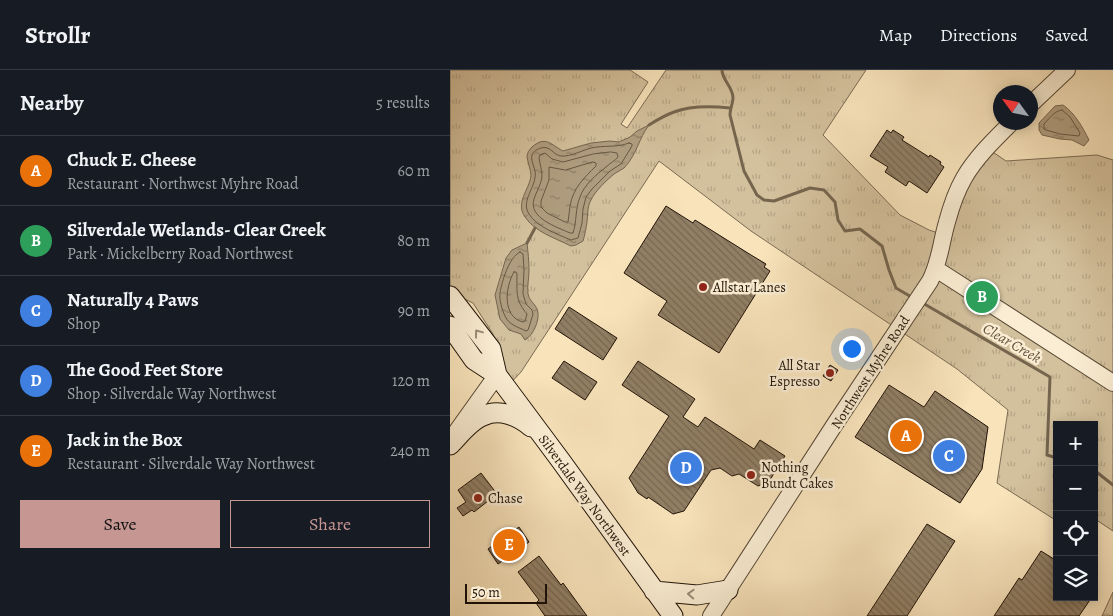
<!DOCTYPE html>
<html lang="en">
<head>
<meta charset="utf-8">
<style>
	:root { --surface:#171b24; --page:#20242c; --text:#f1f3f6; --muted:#9ea1a6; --line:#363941; --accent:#c59692 }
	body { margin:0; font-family:Alegreya,serif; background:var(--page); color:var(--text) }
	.controls { position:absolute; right:15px; bottom:15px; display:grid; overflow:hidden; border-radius:0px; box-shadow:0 2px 12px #0003 }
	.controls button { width:45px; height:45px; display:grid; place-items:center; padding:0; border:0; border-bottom:1px solid var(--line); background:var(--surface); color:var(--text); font:25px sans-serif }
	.compass { position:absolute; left:543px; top:15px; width:45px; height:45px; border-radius:50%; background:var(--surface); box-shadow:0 2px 12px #0003; rotate:303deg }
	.scale { position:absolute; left:15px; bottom:12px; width:82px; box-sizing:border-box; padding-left:5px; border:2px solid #211307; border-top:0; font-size:14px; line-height:18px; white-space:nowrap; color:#211307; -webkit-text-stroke:4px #faedd3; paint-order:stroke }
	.you { position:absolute; left:401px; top:278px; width:18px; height:18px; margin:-12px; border:4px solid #fff; border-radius:50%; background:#1a73e8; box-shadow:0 0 0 8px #1a73e833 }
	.badge { display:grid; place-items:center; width:32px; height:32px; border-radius:50%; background:var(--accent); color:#fff; font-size:16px; font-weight:700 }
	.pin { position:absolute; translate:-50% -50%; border:2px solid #fff; box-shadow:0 1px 5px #0006 }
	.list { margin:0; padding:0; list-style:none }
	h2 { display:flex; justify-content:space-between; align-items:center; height:65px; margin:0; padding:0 20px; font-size:21px }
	h2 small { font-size:16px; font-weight:400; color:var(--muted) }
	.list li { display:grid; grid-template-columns:32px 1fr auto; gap:15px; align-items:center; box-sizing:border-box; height:70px; padding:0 20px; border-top:1px solid var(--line) }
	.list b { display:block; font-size:19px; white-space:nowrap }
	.list p { margin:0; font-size:16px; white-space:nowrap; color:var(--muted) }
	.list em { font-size:16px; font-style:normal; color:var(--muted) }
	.actions { display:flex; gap:10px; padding:15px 20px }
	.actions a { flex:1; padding:11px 0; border:1px solid var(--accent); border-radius:0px; text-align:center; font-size:18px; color:var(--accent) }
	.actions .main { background:var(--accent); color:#111 }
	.icon { flex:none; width:28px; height:28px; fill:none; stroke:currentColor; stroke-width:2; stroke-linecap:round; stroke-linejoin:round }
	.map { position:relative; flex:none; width:663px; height:546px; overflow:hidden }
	header { display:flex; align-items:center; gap:30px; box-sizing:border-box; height:70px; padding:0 25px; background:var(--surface); border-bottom:1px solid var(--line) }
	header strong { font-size:24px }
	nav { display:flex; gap:28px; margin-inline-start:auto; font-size:18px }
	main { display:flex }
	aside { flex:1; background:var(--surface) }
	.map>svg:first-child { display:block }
	.forest { fill:url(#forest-crowns); stroke:#7a6a52 }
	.park { fill:url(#park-tufts); stroke:#7a6a52 }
	.water { fill:url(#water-ripples); stroke:#76654e }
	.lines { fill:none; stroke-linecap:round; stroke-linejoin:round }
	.shore { stroke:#685842; stroke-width:1 }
	.stream { stroke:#76654e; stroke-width:3 }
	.building { fill:url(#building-back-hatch); stroke:#211307 }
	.tertiary-casing { stroke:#574734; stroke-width:18 }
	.secondary-casing { stroke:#211307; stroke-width:21 }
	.tertiary { stroke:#faedd3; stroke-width:16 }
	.secondary { stroke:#faedd3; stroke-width:19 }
	.oneway { stroke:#988b77 }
	.poi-dot { fill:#8f2418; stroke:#faedd3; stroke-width:2 }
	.labels { text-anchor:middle; stroke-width:5; stroke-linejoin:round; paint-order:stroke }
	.poi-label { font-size:14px; fill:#211307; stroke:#faedd3; text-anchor:start }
	.street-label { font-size:14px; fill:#211307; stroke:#faedd3 }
	.water-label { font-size:15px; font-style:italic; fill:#61513d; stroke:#faedd3 }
</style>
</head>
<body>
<header>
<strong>Strollr</strong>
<nav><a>Map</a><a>Directions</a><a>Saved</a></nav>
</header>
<main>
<aside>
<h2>Nearby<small>5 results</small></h2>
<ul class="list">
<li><span class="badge" style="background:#e8710a">A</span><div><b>Chuck E. Cheese</b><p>Restaurant · Northwest Myhre Road</p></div><em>60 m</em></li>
<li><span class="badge" style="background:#2e9e5b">B</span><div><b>Silverdale Wetlands- Clear Creek</b><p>Park · Mickelberry Road Northwest</p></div><em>80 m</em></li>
<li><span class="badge" style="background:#3f7fe0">C</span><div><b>Naturally 4 Paws</b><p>Shop</p></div><em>90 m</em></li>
<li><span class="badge" style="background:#3f7fe0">D</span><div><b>The Good Feet Store</b><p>Shop · Silverdale Way Northwest</p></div><em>120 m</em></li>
<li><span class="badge" style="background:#e8710a">E</span><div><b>Jack in the Box</b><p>Restaurant · Silverdale Way Northwest</p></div><em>240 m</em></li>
</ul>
<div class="actions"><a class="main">Save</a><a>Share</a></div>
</aside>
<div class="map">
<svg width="663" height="546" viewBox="0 0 663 546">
	<defs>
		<pattern id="forest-crowns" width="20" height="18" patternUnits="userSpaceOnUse" patternTransform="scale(1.25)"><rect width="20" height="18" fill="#d3c09c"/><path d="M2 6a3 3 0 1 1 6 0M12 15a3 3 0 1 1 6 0" fill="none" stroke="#b5a485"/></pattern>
		<pattern id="park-tufts" width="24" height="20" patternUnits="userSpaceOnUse" patternTransform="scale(1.25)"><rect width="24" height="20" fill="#d3c09c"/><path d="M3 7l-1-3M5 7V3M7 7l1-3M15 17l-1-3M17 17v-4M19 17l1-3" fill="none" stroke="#b5a485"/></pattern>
		<pattern id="water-ripples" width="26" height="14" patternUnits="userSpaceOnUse" patternTransform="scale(1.25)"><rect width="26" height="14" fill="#af9c7e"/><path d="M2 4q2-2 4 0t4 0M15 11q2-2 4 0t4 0" fill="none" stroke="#8e7e65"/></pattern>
		<pattern id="building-back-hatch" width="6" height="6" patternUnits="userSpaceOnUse" patternTransform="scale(1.25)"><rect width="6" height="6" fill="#917f65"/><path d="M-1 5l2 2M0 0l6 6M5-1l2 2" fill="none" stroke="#766751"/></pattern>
	</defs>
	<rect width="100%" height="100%" fill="#f8e3bb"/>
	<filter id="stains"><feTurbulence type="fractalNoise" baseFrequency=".004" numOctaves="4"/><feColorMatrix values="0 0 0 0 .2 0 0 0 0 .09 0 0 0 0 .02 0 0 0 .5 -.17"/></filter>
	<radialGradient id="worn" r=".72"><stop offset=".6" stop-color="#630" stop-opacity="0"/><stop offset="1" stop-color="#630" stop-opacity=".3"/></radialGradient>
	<!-- forest -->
	<path class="forest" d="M 663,522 L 663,546 L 652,546 Z"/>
	<!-- park -->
	<path class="park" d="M 0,0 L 180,0 L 198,12 L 171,54 L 177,58 L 216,0 L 416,0 L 373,65 L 450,145 L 479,160 L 494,165 L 537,78 L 556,91 L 647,85 L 663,90 L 663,461 L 645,449 L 644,450 L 644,355 L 607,355 L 607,451 L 547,413 L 558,340 L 507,299 L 301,161 L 209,91 L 71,302 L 56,318 L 47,305 L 43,264 L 23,233 L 0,222 Z"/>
	<!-- water -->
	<path class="water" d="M 613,35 C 625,43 633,58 639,70 L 634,76 L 622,70 L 610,69 L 592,65 L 589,60 L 589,53 L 605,36 Z
		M 199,55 C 189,68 186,86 174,98 C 171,100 167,102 164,104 C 157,110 145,121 141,130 C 137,137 138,145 137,152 C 136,158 135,165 133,171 L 126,175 L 121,176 C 105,168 85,162 75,147 C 65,133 79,120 81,106 C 81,100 78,93 77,87 C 77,83 79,80 82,77 C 96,65 101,75 113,81 L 141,73 L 160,71 L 169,72 L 180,67 L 187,61 Z
		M 77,173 C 78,182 79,191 79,200 C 79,208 77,216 78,224 C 79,230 83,232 86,237 C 92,246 84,265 75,270 L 71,264 L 59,260 L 50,249 L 45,225 L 56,188 L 62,180 Z"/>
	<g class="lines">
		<!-- shore -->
		<path class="shore" d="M 612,40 L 620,47 L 630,63 L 629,66 L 610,64 L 596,60 L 594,59 L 594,54 C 599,49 604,41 612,40 Z
			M 179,73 L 182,74 L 182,76 L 171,94 L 160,101 L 142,119 L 136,127 L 133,139 L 132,153 L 128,168 L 121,170 C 107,164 87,157 79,144 C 71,132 84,119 85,107 C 87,100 80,92 82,85 C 83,81 88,79 91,78 C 100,75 103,85 111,86 C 120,87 133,80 141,78 C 154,75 166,78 179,73 Z
			M 161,82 L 167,83 L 168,87 C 165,91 160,93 156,97 C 146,105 134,115 130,127 C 125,139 127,151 123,163 L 120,163 C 107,157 78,148 84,129 C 86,122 91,115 92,107 C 92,101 90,94 89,88 L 90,85 L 95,83 L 102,89 L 113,92 L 143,84 Z
			M 143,92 L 146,93 L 146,96 C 134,108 123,118 120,136 C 119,141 119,147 118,152 L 115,152 L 97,143 L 91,137 L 91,131 L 99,110 L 99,97 L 115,100 Z
			M 70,182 L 73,184 L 74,199 L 73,224 L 76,234 L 82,240 L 83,244 L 80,254 L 78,260 L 76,261 C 68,257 59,255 55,246 C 52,240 49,229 50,223 C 52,211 59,187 70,182 Z
			M 64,202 L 66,202 L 67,204 C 67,222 65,230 77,244 L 75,251 L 73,252 C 52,247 55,217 64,202 Z"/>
		<!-- stream -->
		<path class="stream" d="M 272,0 C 272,10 283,17 283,28 C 283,33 280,39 280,45 L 294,101 L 307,125 L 314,130 L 324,131 L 360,118 L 374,120 L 385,132 L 388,150 L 395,161 L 410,159 L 432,176 L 439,200 L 446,218 L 463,228
			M 199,55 C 207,50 215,45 224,42 C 242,35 262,36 280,38
			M 77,173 L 85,158
			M 471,232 L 600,307 L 597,385 L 607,388
			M 644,400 L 663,415"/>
	</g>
	<!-- building -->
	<path class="building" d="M 437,60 L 441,63 L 443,60 L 454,67 L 452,70 L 479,87 L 480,85 L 491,92 L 490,94 L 494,97 L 477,123 L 459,111 L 456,116 L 435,102 L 438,97 L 420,86 Z
		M 216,136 L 243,153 L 245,150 L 301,185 L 316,194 L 314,197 L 320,201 L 269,283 L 208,245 L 217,231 L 174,203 Z
		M 119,237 L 167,268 L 153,290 L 105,259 Z
		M 114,291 L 147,312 L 135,330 L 102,308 Z
		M 188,291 L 245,329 L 233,347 L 248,357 L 255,347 L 304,379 L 310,370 L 335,386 L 318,413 L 308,416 L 289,404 L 282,406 L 270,398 L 261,400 L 234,441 L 223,444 L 198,427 L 197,429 L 188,423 L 179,408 L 219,346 L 172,315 Z
		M 380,295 L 388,300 L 381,311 L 373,306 Z
		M 439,315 L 474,337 L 485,321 L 538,357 L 532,399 L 510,433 L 405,367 Z
		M 31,403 L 47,424 L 24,442 L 22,440 L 13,446 L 7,438 L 16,432 L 8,420 Z
		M 477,454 L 505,471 L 457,546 L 417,546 Z
		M 69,457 L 79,472 L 48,494 L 38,479 Z
		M 591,481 L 607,491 L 607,527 L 642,527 L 629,546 L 544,546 L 569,508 L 572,510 Z
		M 89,486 L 111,515 L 113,513 L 137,546 L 95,546 L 86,533 L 89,530 L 68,502 Z"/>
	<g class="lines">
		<!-- tertiary casing -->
		<g class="tertiary-casing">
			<path id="tertiary" d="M 580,35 L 617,0
				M 486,199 L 663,313
				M 7,361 L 47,305
				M 261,546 L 385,354 L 480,211 C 490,192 491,172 497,152 C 501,137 506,122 514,108 C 526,87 545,69 562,52"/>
		</g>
		<!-- secondary casing -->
		<g class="secondary-casing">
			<path id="secondary" d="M 0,226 L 41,279 L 47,305
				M 0,256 L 24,290 L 47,305 L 111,391 L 223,546
				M 0,375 C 10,365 20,351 33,346 C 49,338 68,346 81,357
				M 204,521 L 247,525 L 278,520"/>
		</g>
		<!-- tertiary -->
		<use href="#tertiary" class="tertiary"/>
		<!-- secondary -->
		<use href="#secondary" class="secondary"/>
	</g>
	<!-- one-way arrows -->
	<defs><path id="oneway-chevron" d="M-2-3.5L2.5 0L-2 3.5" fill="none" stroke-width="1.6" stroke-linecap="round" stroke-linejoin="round" transform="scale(1.25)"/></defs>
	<g class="oneway">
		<use href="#oneway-chevron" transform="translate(28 263) rotate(-127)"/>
		<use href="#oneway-chevron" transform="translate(241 524) rotate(-177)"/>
	</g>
	<!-- markers -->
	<g class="poi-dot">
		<circle cx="253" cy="217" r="5"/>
		<circle cx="380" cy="303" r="5"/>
		<circle cx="301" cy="405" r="5"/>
		<circle cx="28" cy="428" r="5"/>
	</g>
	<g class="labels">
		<!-- poi labels -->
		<g class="poi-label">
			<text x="263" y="222">Allstar Lanes</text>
			<text x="370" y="300" text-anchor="end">All Star<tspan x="370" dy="16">Espresso</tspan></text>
			<text x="311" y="402">Nothing<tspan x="311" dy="16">Bundt Cakes</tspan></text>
			<text x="38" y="433">Chase</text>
		</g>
		<!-- street labels -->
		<g class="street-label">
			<text transform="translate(420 302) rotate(-57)" y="5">Northwest Myhre Road</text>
			<text transform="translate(135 425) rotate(54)" y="5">Silverdale Way Northwest</text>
		</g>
		<!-- water labels -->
		<g class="water-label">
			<text transform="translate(562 273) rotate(30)" y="5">Clear Creek</text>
		</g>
	</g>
	<rect width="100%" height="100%" filter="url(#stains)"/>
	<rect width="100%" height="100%" fill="url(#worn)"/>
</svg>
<div class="controls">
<button>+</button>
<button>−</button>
<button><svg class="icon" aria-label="locate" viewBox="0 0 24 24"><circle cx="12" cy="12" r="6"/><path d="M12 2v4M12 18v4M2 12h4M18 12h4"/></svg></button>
<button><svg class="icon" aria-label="layers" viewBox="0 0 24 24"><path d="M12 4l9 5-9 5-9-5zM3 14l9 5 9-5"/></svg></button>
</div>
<svg class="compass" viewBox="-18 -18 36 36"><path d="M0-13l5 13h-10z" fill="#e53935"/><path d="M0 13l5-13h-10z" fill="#9ea1a6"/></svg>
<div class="scale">50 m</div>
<div class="you"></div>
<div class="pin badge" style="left:456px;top:366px;background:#e8710a">A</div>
<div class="pin badge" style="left:532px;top:227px;background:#2e9e5b">B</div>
<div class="pin badge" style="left:499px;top:386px;background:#3f7fe0">C</div>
<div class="pin badge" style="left:236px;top:398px;background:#3f7fe0">D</div>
<div class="pin badge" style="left:59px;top:475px;background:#e8710a">E</div>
</div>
</main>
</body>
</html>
